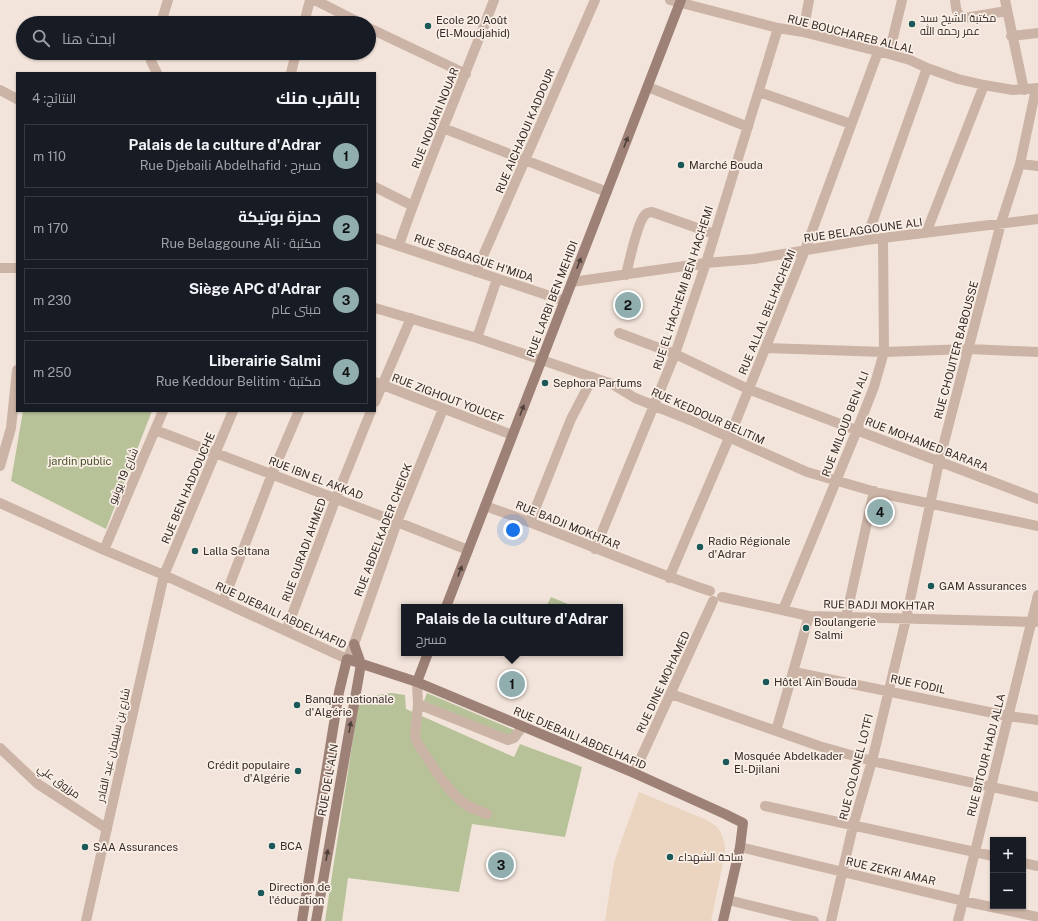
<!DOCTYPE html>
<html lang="ar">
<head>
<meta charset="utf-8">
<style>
	:root { --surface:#171b24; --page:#242831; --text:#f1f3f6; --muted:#9ea1a6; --line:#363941; --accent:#91aeaf }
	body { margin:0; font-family:"Public Sans",Cairo,sans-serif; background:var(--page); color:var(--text); direction:rtl }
	.controls { position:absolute; right:12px; bottom:12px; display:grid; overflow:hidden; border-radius:0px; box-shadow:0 1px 3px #0004 }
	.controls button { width:36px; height:36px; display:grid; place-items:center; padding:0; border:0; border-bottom:1px solid var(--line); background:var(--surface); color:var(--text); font:20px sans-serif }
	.you { position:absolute; left:513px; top:530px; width:14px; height:14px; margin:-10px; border:3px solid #fff; border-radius:50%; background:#1a73e8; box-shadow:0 0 0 6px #1a73e833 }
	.badge { display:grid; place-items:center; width:26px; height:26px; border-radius:50%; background:var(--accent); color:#111; font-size:13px; font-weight:700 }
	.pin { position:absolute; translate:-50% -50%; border:2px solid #fff; box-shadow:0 1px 4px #0006 }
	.popup { position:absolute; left:401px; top:604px; width:222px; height:52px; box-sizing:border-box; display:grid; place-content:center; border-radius:0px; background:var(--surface); filter:drop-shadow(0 1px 3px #0005); font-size:13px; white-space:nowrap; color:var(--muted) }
	.popup b { font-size:15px; color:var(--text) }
	.popup::after { content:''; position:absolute; left:50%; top:100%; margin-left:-8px; border:8px solid transparent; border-top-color:var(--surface) }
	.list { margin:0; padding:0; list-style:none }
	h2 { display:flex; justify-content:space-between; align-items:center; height:52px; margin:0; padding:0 16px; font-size:17px }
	h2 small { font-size:13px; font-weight:400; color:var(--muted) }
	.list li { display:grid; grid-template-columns:26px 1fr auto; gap:12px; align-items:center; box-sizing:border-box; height:64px; margin:0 8px 8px; padding:0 8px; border:1px solid var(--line); border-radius:0px }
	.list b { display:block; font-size:15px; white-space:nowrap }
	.list p { margin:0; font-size:13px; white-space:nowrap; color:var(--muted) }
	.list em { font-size:13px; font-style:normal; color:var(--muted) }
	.icon { flex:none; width:22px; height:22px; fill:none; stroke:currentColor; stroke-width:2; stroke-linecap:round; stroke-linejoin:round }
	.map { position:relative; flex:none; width:1038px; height:921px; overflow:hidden; direction:ltr }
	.search { position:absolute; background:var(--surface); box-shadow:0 1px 3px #0004; left:16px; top:16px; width:360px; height:44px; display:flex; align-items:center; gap:10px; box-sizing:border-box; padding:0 14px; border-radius:22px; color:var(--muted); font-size:15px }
	.panel { position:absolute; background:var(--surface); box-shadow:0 1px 3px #0004; left:16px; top:72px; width:360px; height:340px; border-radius:0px; direction:rtl }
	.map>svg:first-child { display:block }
	.green { fill:#b8c299 }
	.plaza { fill:#ebd4c0 }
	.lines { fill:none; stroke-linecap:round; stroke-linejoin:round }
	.street { stroke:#cbb3a5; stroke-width:10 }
	.secondary { stroke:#9e8176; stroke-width:10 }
	.oneway { fill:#50403b }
	.poi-dot { fill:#1b5958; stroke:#faefe6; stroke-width:1.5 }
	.labels { text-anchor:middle; stroke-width:3.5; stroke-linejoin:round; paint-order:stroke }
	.poi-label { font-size:11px; fill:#362a27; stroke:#faefe6; text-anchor:start }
	.street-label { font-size:11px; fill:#362a27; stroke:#faefe6 }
	.park-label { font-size:11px; fill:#49552a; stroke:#faefe6 }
</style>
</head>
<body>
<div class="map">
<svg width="1038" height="921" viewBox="0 0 1038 921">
	<rect width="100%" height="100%" fill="#f2e4da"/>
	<!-- green -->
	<path class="green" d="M 23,411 L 152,411 L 106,529 L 11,481 Z
		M 551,597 L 575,607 L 546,607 Z
		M 392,693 L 405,695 L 406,709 L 514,757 L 520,744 L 582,767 L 565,837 L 472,824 L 459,892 L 348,878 L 342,921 L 325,921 L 358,706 C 369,697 378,694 392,693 Z
		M 427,693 L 514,730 L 510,738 L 424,701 Z"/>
	<!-- plaza -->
	<path class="plaza" d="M 639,792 L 707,820 L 717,827 L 721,833 L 725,845 L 725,853 L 711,921 L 605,921 L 614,863 L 623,836 Z"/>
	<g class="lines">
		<!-- street -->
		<path class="street" d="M 315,0 L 360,23
			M 670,0 L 778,28 L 803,32 L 889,54 L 910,60 L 927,68 L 958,79 L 984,85 L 1013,90 L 1038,88
			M 955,0 C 956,8 956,15 964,18 L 1007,11
			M 1005,0 L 1024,90
			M 161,23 L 168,0
			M 304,23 L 310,0
			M 369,28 L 466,74
			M 803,32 L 809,0
			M 1011,36 L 1038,33
			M 151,53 L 151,61 L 157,73
			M 889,54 L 902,0
			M 291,73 L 296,53
			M 648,87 L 748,127
			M 0,90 L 17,99
			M 759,92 L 851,124
			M 443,128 L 607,192
			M 1020,164 L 1038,166
			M 375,187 L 413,206
			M 926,233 L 984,85
			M 375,238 L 565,301
			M 866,240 L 927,68
			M 399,245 C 427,162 463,82 494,0
			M 0,268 L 17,268
			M 476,272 L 595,0
			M 626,275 C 629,262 637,225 644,216 C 646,213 649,212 652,212 L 714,234
			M 572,282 L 706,263 L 754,259 L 866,240 L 1038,219
			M 375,308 L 477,338 L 612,384 L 635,398 L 690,420 L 807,472 L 879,493 L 1038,526
			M 619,333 L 675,354 L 748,389 L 1038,499
			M 477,338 L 497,279
			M 766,348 L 884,352 L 969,349 L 1038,352
			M 375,382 L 512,435
			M 375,402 L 411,318
			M 155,430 L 397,522 L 468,550
			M 0,466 L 11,428 L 17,370
			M 0,503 L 104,550 L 164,575 L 347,659 L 354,644 L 397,522 L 443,409
			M 485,506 C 561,532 634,566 710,591
			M 530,522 L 571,419 L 593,377
			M 595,549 L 675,354 L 706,263 L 778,28
			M 104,550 L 163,411
			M 669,578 L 729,438 L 805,250 L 878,52
			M 722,597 L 809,616 L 1036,622
			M 223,602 L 272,474 L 299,411
			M 783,610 L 857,430 L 874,387 L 884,352 L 883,238
			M 846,617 L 874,491
			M 286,631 L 336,498 L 371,411
			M 794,672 L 1008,716 L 1038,720
			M 417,682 L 418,704 L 415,737 L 418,744 C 432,764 445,789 465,804 C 471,808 480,811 487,814
			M 671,694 L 819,746 L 872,761 L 1038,797
			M 418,704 L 508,740 L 514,738 L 522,727
			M 776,731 L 809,616
			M 0,748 L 38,784 L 107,829
			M 634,773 L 713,601
			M 765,806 L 993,856
			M 740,847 L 963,901 L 1038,917
			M 1023,863 L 1038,866
			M 728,900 L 814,921
			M 86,921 L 164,575 L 233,411
			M 831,921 L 853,826 L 872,761 L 906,619 L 939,462 L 1001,223 L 1020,164 L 1036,89
			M 958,921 L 1038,595"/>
		<!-- secondary -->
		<path class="secondary" d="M 446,607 L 681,0
			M 417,682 L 428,653
			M 302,921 L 339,692 L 347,659 L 417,682 L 634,773 L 725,814 L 743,823 L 740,847 L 723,921
			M 316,921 L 361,664 L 354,644"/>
	</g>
	<!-- one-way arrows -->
	<defs><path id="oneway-solid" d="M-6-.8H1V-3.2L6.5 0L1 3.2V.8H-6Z"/></defs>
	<g class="oneway">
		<use href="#oneway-solid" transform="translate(626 142) rotate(-69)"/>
		<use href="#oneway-solid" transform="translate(579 263) rotate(-69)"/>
		<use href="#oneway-solid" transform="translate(522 410) rotate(-69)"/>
		<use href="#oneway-solid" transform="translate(460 571) rotate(-69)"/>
		<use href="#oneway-solid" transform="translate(350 727) rotate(-80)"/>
		<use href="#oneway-solid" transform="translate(327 855) rotate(-80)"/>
	</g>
	<!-- markers -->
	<g class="poi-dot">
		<circle cx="912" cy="24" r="4"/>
		<circle cx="428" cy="26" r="4"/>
		<circle cx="681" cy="165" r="4"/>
		<circle cx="545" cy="383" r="4"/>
		<circle cx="700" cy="547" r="4"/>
		<circle cx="195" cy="551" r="4"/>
		<circle cx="931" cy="586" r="4"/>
		<circle cx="806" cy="628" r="4"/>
		<circle cx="766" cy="682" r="4"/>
		<circle cx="297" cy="705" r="4"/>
		<circle cx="726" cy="762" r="4"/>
		<circle cx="298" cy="771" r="4"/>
		<circle cx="272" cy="846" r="4"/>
		<circle cx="85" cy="847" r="4"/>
		<circle cx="670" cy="857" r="4"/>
		<circle cx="261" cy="893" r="4"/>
	</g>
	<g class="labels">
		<!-- poi labels -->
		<g class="poi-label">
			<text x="920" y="22">مكتبة الشيخ سيد<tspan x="920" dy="13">عمر رحمه الله</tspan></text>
			<text x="436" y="24">Ecole 20 Août<tspan x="436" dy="13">(El-Moudjahid)</tspan></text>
			<text x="689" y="169">Marché Bouda</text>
			<text x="553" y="387">Sephora Parfums</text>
			<text x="708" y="545">Radio Régionale<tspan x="708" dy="13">d'Adrar</tspan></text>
			<text x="203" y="555">Lalla Seltana</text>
			<text x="939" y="590">GAM Assurances</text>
			<text x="814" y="626">Boulangerie<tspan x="814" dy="13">Salmi</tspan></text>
			<text x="774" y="686">Hôtel Ain Bouda</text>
			<text x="305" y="703">Banque nationale<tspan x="305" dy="13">d'Algérie</tspan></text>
			<text x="734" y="760">Mosquée Abdelkader<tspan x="734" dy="13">El-Djilani</tspan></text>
			<text x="290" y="769" text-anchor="end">Crédit populaire<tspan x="290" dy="13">d'Algérie</tspan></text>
			<text x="280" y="850">BCA</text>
			<text x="93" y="851">SAA Assurances</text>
			<text x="678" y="861">ساحة الشهداء</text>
			<text x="269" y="891">Direction de<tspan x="269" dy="13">l'éducation</tspan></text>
		</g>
		<!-- street labels -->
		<g class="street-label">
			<text transform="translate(851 34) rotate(14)" y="4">RUE BOUCHAREB ALLAL</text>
			<text transform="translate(435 118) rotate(-68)" y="4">RUE NOUARI NOUAR</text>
			<text transform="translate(525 131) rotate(-67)" y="4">RUE AICHAOUI KADDOUR</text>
			<text transform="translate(863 230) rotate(-8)" y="4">RUE BELAGGOUNE ALI</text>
			<text transform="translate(474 258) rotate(19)" y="4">RUE SEBGAGUE H'MIDA</text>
			<text transform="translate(683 288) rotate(-72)" y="4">RUE EL HACHEMI BEN HACHEMI</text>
			<text transform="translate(552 299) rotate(-69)" y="4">RUE LARBI BEN MEHIDI</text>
			<text transform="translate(767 312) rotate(-68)" y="4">RUE ALLAL BELHACHEMI</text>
			<text transform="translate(956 350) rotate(-75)" y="4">RUE CHOUITER BABOUSSE</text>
			<text transform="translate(448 398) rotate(21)" y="4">RUE ZIGHOUT YOUCEF</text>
			<text transform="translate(708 416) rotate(24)" y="4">RUE KEDDOUR BELITIM</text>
			<text transform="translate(845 424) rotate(-69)" y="4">RUE MILOUD BEN ALI</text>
			<text transform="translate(927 444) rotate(21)" y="4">RUE MOHAMED BARARA</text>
			<text transform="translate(123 476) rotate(-67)" y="4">شارع 19 يونيو</text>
			<text transform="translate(316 478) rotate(21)" y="4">RUE IBN EL AKKAD</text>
			<text transform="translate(188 488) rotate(-67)" y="4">RUE BEN HADDOUCHE</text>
			<text transform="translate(568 525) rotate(22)" y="4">RUE BADJI MOKHTAR</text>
			<text transform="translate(383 530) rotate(-69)" y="4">RUE ABDELKADER CHEICK</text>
			<text transform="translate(304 550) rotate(-70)" y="4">RUE GURADI AHMED</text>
			<text transform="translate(879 605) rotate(1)" y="4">RUE BADJI MOKHTAR</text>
			<text transform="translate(281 615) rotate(25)" y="4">RUE DJEBAILI ABDELHAFID</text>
			<text transform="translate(663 682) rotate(-65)" y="4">RUE DINE MOHAMED</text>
			<text transform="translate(918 684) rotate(12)" y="4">RUE FODIL</text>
			<text transform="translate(580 738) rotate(23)" y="4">RUE DJEBAILI ABDELHAFID</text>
			<text transform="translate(113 745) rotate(-77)" y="4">شارع بن سليمان عبد القادر</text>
			<text transform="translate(986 755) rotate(-76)" y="4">RUE BITOUR HADJ ALLA</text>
			<text transform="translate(856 767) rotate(-76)" y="4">RUE COLONEL LOTFI</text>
			<text transform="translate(328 780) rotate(-80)" y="4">RUE DE L'ALN</text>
			<text transform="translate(59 781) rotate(36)" y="4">مرزوق علي</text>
			<text transform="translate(891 871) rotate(13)" y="4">RUE ZEKRI AMAR</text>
		</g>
		<!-- park labels -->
		<g class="park-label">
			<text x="80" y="465">jardin public</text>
		</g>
	</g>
</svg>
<div class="controls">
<button>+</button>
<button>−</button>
</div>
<div class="you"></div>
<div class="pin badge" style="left:512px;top:684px">1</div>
<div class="popup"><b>Palais de la culture d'Adrar</b>مسرح</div>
<div class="pin badge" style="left:628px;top:305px">2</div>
<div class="pin badge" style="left:501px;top:865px">3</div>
<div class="pin badge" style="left:880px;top:512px">4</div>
<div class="search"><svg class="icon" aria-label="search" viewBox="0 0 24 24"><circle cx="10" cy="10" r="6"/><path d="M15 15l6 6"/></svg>ابحث هنا</div>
<section class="panel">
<h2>بالقرب منك<small>النتائج: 4</small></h2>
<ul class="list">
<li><span class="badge">1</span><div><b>Palais de la culture d'Adrar</b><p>مسرح · Rue Djebaili Abdelhafid</p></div><em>110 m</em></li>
<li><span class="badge">2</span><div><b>حمزة بوتيكة</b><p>مكتبة · Rue Belaggoune Ali</p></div><em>170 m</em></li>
<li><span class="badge">3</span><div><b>Siège APC d'Adrar</b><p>مبنى عام</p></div><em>230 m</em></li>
<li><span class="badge">4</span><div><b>Liberairie Salmi</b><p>مكتبة · Rue Keddour Belitim</p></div><em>250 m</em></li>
</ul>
</section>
</div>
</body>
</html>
